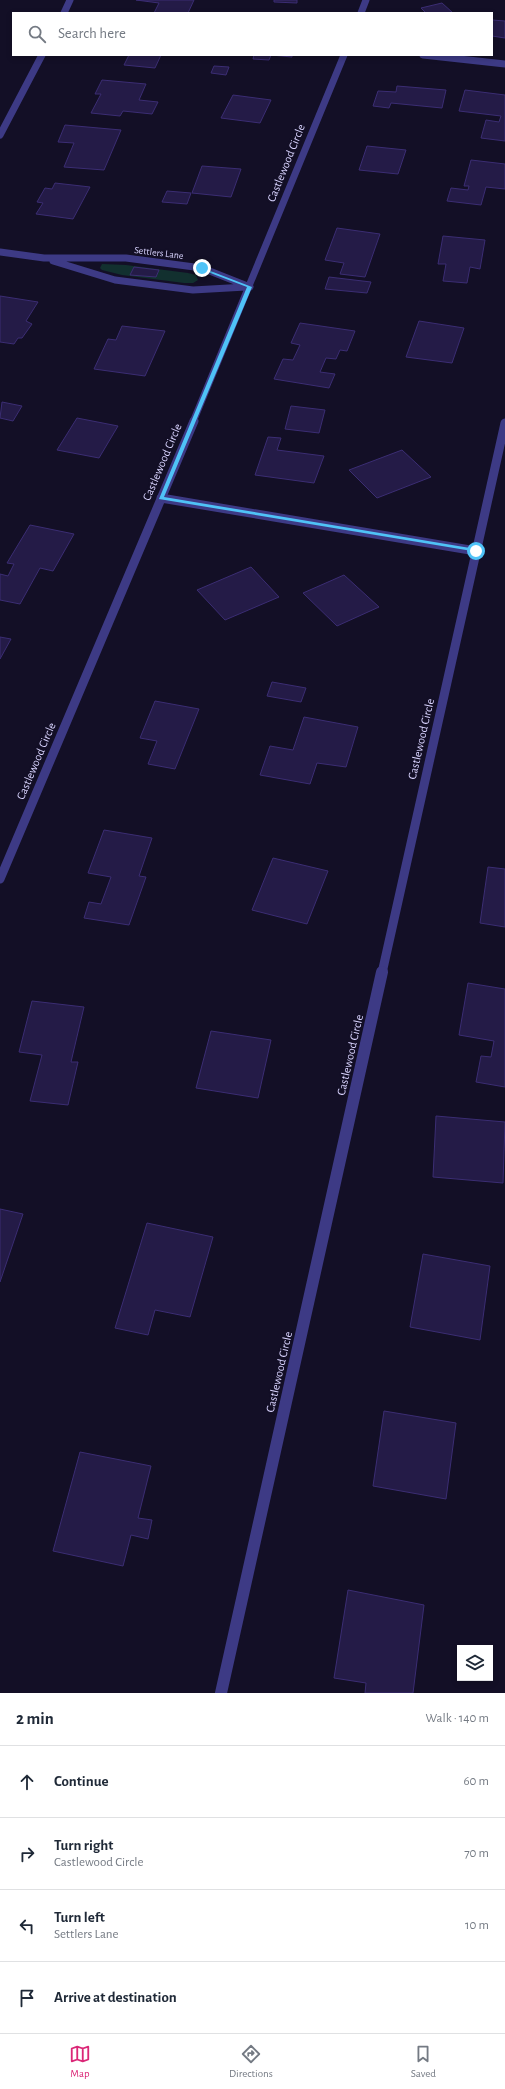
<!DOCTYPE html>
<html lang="en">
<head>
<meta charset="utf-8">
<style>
	:root { --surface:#fff; --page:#f6f6f7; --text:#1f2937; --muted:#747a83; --line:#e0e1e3; --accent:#db2777 }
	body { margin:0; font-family:"Alegreya Sans",sans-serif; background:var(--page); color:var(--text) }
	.controls { position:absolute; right:12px; bottom:12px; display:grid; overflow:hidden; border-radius:0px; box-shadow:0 2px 6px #0003 }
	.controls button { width:36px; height:36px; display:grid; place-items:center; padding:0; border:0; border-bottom:1px solid var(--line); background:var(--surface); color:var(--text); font:20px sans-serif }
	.stop { position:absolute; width:12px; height:12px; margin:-9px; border:3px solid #4fc3f7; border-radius:50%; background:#fff }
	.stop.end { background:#4fc3f7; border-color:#fff; box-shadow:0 1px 4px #0008 }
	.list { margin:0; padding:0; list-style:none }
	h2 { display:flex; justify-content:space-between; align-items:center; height:52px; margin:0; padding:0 16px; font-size:17px }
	h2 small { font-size:13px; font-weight:400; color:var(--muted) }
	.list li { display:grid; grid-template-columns:26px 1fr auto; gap:12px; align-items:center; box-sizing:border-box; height:72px; padding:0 16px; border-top:1px solid var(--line) }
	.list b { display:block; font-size:15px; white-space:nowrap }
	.list p { margin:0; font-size:13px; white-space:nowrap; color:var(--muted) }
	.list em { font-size:13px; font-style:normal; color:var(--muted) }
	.icon { flex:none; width:22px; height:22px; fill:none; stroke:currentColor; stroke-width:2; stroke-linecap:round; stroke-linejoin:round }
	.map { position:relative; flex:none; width:505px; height:1693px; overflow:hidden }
	.search { position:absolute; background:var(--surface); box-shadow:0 2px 6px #0003; left:12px; right:12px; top:12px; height:44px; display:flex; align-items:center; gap:10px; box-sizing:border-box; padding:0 14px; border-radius:0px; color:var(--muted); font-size:15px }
	.sheet { height:340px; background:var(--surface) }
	nav { display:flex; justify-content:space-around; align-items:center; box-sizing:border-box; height:56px; border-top:1px solid var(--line); background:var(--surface); font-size:11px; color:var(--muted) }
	nav a { display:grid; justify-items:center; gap:2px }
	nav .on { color:var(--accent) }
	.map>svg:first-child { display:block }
	.green { fill:#12302f }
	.building { fill:#241b47; stroke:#3b2d73 }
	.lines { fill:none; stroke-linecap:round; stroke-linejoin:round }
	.street-far2 { stroke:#3d3a85; stroke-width:7 }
	.street-far1 { stroke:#3d3a85; stroke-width:9 }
	.street { stroke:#3d3a85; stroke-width:12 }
	.route { fill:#4fc3f7 }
	.labels { text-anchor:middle; stroke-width:4; stroke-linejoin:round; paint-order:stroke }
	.far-street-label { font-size:10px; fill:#d9d4ff; stroke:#130f26 }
	.street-label { font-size:12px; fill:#d9d4ff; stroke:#130f26 }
</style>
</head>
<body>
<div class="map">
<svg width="505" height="1693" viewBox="0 0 505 1693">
	<rect width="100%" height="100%" fill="#130f26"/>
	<!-- green -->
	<path class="green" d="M 102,264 L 126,265 L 188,273 L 196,275 L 198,280 L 193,283 L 184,283 L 122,275 L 102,270 L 100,268 Z"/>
	<!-- building -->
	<path class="building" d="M 136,0 L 194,0 L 188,13 L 154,13 L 159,3 Z
		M 274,0 L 297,0 L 297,3 L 274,2 Z
		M 442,3 L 453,13 L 426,13 L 421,8 Z
		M 492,20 L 505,21 L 505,38 L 492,36 Z
		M 129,55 L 161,55 L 155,68 L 124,65 Z
		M 254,55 L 292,55 L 292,57 L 271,55 L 269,60 L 253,59 Z
		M 214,66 L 229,67 L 226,75 L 211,73 Z
		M 102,80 L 146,84 L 139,100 L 158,102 L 152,114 L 123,111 L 120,116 L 91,113 L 101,94 L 95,94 Z
		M 397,86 L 446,90 L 442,108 L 391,103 L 389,108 L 373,106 L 378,91 L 396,92 Z
		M 465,90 L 505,95 L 505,141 L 481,138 L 486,120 L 499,122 L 501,116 L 459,111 Z
		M 233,95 L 271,100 L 260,123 L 221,118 Z
		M 65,125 L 121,130 L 104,170 L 64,167 L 74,143 L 58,142 Z
		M 367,146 L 406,150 L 398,174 L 359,170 Z
		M 471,160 L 505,164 L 505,189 L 486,187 L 481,205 L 447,201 L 451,188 L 468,190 L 469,186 L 464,186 Z
		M 202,166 L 241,169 L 231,197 L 192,193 Z
		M 55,183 L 90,187 L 73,219 L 36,214 L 43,203 L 37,202 L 45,188 L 52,189 Z
		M 167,191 L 191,193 L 187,204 L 162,202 Z
		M 337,228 L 380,234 L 365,277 L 340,274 L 344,263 L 325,260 Z
		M 443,236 L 485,240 L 480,269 L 470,267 L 467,283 L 443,281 L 446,264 L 438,264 Z
		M 134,267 L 159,270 L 156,277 L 130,275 Z
		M 329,277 L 371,282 L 367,293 L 325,289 Z
		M 0,296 L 38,302 L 26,321 L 32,324 L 22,338 L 18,338 L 14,344 L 0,342 Z
		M 419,321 L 464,328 L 452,363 L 406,357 Z
		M 300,323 L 355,331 L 347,351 L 340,350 L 336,359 L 326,358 L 320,372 L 335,374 L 329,388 L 274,379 L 283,359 L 293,360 L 300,345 L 291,343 Z
		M 122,326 L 165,331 L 145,376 L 94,369 L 108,339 L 116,340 Z
		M 2,402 L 22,406 L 13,421 L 0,418 Z
		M 291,406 L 325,410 L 319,433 L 285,429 Z
		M 77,418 L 118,426 L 99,458 L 57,450 Z
		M 268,437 L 281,438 L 277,450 L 324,456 L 314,483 L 255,475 Z
		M 402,450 L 431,477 L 377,498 L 349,470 Z
		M 30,525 L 74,534 L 53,571 L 40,568 L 20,604 L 0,600 L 0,574 L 8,576 L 14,564 L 7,563 Z
		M 251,567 L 279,597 L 225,620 L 197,590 Z
		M 344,575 L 379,607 L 337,626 L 303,593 Z
		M 0,637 L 11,639 L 0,659 Z
		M 272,682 L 306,688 L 301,702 L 267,696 Z
		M 155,701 L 199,709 L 175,769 L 148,764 L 157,741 L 140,738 Z
		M 304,717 L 358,727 L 346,767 L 317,763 L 310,784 L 260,775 L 270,746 L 293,750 Z
		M 104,830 L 152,838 L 139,876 L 146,877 L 129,925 L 84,918 L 89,902 L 101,904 L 111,877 L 88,873 Z
		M 273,858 L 328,871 L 307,924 L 252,910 Z
		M 488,867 L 505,869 L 505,927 L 480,923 Z
		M 468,983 L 505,989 L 505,1087 L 476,1082 L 481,1056 L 491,1057 L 494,1041 L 459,1035 Z
		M 32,1001 L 84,1007 L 71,1062 L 78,1062 L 68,1105 L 30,1101 L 42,1055 L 19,1052 Z
		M 211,1031 L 271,1040 L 258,1098 L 196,1088 Z
		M 436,1116 L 505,1122 L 503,1183 L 433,1177 Z
		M 0,1209 L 23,1214 L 0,1282 Z
		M 147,1223 L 213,1237 L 190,1317 L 155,1310 L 148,1335 L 115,1328 Z
		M 423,1254 L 490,1266 L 480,1340 L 410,1327 Z
		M 384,1411 L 456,1423 L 446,1499 L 373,1486 Z
		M 80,1452 L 151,1466 L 138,1518 L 152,1520 L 148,1539 L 131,1535 L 123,1566 L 53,1551 Z
		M 348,1590 L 424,1605 L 413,1693 L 365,1693 L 366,1683 L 334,1678 Z"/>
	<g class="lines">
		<!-- street-far2 -->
		<path class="street-far2" d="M 64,13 L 70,0
			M 361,13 L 366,0
			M 423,55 L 505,64
			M 0,135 L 42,55
			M 0,252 L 44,258 L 126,258 L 202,268 L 250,287
			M 53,261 L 115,280 L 193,290 L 246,287
			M 193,422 L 344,55"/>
		<!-- street-far1 -->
		<path class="street-far1" d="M 161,498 L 476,551
			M 0,879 L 194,421
			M 382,973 L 505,423"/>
		<!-- street -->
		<path class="street" d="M 221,1693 L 382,972"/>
	</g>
	<!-- route -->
	<path class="route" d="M 200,267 L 252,287 L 164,497 L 476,549 L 478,552 L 159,499 L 247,287 L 200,269 Z"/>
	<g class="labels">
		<!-- far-street labels -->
		<g class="far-street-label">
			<text transform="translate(159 252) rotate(7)" y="4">Settlers Lane</text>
		</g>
		<!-- street labels -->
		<g class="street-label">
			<text transform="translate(286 163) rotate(-68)" y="4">Castlewood Circle</text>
			<text transform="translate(162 462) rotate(-67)" y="4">Castlewood Circle</text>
			<text transform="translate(421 739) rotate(-77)" y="4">Castlewood Circle</text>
			<text transform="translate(36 761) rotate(-67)" y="4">Castlewood Circle</text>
			<text transform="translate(350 1055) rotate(-77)" y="4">Castlewood Circle</text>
			<text transform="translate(279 1372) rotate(-77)" y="4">Castlewood Circle</text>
		</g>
	</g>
</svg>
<div class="controls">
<button><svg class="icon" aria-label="layers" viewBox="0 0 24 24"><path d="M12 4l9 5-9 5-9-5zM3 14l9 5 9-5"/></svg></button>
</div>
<div class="stop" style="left:476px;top:551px"></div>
<div class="stop end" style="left:202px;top:268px"></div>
<div class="search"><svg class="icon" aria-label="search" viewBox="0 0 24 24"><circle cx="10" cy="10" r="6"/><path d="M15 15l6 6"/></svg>Search here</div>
</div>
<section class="sheet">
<h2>2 min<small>Walk · 140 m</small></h2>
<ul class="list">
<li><svg class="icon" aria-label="ahead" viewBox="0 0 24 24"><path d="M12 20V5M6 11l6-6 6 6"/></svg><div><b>Continue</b></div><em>60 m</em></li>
<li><svg class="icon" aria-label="right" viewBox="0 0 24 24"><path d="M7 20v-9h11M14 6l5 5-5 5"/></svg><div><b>Turn right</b><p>Castlewood Circle</p></div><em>70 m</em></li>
<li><svg class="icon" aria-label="left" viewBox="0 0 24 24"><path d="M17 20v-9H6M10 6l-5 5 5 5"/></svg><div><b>Turn left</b><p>Settlers Lane</p></div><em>10 m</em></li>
<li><svg class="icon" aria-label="arrive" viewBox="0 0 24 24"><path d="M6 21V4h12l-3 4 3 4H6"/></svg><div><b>Arrive at destination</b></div></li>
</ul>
</section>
<nav>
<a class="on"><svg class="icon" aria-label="map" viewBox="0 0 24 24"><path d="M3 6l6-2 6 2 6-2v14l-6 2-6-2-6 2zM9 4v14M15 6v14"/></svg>Map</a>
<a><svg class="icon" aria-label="directions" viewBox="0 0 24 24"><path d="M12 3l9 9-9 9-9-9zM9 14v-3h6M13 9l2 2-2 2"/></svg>Directions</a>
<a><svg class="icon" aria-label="saved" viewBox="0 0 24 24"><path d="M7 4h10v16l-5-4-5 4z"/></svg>Saved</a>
</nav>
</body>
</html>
